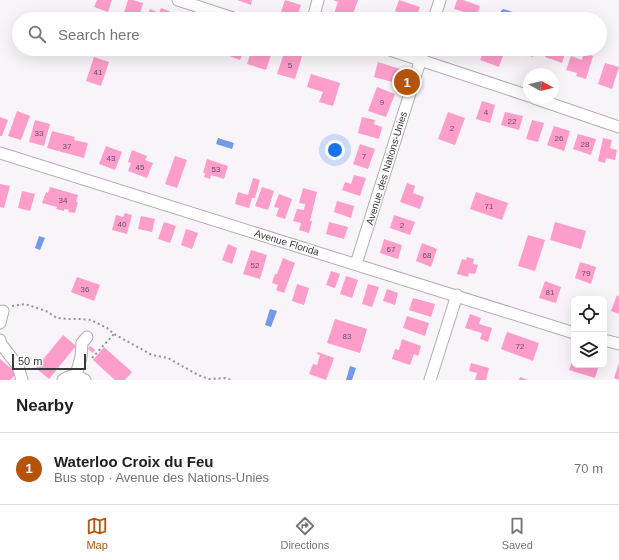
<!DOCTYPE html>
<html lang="en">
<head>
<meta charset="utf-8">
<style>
	:root { --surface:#fff; --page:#f6f6f6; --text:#202124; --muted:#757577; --line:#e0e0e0; --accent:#b45309 }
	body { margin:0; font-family:Helvetica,sans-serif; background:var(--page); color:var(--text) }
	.controls { position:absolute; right:12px; bottom:12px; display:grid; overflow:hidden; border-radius:8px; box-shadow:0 4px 16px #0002 }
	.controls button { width:36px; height:36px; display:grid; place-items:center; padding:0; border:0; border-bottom:1px solid var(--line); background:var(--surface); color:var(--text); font:20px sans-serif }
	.compass { position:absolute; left:523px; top:68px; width:36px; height:36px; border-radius:50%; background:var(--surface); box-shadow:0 4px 16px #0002; rotate:98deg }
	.scale { position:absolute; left:12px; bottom:10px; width:74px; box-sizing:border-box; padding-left:4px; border:2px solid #39383a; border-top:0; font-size:11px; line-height:14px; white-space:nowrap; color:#39383a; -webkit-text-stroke:3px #fff; paint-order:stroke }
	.you { position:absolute; left:335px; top:150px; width:14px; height:14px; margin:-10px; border:3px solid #fff; border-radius:50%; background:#1a73e8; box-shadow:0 0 0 6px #1a73e833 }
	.badge { display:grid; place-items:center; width:26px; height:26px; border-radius:50%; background:var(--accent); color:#fff; font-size:13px; font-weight:700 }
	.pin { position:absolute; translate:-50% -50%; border:2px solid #fff; box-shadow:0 1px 4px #0006 }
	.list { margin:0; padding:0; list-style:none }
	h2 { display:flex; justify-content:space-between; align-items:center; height:52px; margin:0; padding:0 16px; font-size:17px }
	h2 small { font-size:13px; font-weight:400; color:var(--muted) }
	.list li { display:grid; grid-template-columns:26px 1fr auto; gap:12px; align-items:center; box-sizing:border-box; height:72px; padding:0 16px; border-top:1px solid var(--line) }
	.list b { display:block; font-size:15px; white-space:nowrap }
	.list p { margin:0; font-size:13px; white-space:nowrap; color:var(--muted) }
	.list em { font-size:13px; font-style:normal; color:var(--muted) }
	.icon { flex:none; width:22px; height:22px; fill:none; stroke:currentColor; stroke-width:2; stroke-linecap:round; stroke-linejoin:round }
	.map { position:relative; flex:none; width:619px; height:380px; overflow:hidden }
	.search { position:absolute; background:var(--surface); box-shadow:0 4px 16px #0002; left:12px; right:12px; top:12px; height:44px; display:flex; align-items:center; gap:10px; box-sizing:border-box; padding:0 14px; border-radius:22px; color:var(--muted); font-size:15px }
	.sheet { height:124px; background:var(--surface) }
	nav { display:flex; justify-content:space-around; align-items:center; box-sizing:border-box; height:56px; border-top:1px solid var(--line); background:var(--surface); font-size:11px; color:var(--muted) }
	nav a { display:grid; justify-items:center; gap:2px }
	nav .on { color:var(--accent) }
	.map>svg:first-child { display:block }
	.water { fill:#719ae8 }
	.building { fill:#fc9dca }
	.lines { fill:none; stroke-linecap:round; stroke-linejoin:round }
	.minor-casing { stroke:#b2adb3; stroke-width:13 }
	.path { stroke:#949195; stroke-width:2; stroke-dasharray:2 3; stroke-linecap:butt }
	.minor { stroke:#fff; stroke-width:11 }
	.labels { text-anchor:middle; stroke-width:3; stroke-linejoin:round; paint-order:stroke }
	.number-label { font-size:8px; fill:#6a515e }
	.street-label { font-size:10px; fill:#39383a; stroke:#fff }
</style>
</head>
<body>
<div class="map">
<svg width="619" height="380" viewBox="0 0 619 380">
	<rect width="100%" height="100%" fill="#f9f4fa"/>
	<!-- water -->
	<path class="water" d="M 503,9 L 513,12 L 515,14 L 515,16 L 513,18 L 511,18 L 502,16 L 501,11 Z
		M 218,138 L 234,143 L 232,149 L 216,144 Z
		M 39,236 L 45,238 L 40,250 L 35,248 Z
		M 270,309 L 277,311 L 271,327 L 265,325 Z
		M 350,366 L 356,368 L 352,380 L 346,380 Z"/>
	<!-- building -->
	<path class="building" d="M 97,0 L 112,0 L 108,12 L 94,7 Z
		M 128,0 L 133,0 L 143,3 L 139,19 L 117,19 L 119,12 L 124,13 Z
		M 237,0 L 252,0 L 251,5 Z
		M 285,0 L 301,5 L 296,19 L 282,19 L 279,18 Z
		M 333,0 L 358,0 L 351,19 L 334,14 L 338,2 Z
		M 399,0 L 420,7 L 416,18 L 395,11 Z
		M 457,0 L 463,0 L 480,6 L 477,16 L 454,9 Z
		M 161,8 L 169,11 L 166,19 L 146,19 L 150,9 L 159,13 Z
		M 223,49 L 240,49 L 244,51 L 240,60 L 222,53 Z
		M 252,49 L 273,49 L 266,70 L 247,64 Z
		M 456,49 L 472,49 L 470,54 Z
		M 485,49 L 493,49 L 504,53 L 499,67 L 480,60 Z
		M 514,49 L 536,49 L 533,57 L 514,51 Z
		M 547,49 L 566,49 L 562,63 L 545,57 Z
		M 285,50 L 302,56 L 295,79 L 277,74 Z
		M 584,53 L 593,56 L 586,79 L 576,76 L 577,73 L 566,70 L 571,56 L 582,60 Z
		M 94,57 L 109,62 L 101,86 L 86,81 Z
		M 378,62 L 400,69 L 396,83 L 374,77 Z
		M 605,63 L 619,67 L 612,89 L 598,84 Z
		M 311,74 L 340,83 L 333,106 L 319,102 L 323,92 L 307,87 Z
		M 377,87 L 395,94 L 386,117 L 368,111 Z
		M 482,101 L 495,105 L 490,123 L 476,119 Z
		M 17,111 L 30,116 L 21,140 L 8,136 Z
		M 448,112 L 465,118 L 455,145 L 438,139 Z
		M 505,112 L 523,116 L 519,130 L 501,125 Z
		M 0,117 L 8,120 L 2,136 L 0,136 Z
		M 362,117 L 375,120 L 374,124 L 382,127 L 379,139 L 358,133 Z
		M 35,120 L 50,124 L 44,146 L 29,142 Z
		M 532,120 L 544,123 L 538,142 L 526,139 Z
		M 554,126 L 570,131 L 564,151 L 547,145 Z
		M 52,131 L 75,137 L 74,140 L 88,143 L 84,158 L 47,148 Z
		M 578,134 L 596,139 L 591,155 L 573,149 Z
		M 603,138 L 612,140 L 610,148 L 617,150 L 615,160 L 606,158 L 605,163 L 598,161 Z
		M 360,144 L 375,149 L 368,169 L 353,164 Z
		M 106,146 L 122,152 L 115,170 L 99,164 Z
		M 132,150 L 147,156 L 145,160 L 153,163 L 147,178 L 128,171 L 131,163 L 128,162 Z
		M 175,156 L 187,160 L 177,188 L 165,184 Z
		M 207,159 L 228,166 L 224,179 L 211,175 L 210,179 L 204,177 L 205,173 L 203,173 Z
		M 354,175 L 366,178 L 360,196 L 342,190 L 345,182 L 351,184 Z
		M 253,178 L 260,180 L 255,198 L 252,198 L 249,208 L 235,204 L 238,192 L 248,195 Z
		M 407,183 L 415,186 L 413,193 L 424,197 L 420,209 L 400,202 Z
		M 0,184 L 10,186 L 4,208 L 0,207 Z
		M 50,187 L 78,195 L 76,202 L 78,202 L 75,213 L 68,212 L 69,210 L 64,209 L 64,211 L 56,209 L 57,207 L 42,203 L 46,192 L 48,193 Z
		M 262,187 L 274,191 L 268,210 L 255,206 Z
		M 303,188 L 317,192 L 310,221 L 312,221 L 309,233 L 299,230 L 301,223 L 293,221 L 297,209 L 304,210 L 305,204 L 299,203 Z
		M 22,191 L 35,194 L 30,211 L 18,208 Z
		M 476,192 L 508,203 L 502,220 L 470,209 Z
		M 279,194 L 292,199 L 285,219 L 276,216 L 279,208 L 274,207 Z
		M 337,201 L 354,206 L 351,218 L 334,212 Z
		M 125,213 L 132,215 L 127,234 L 112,230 L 116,215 L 123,217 Z
		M 394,215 L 415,222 L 410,235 L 390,228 Z
		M 141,216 L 155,219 L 152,232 L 138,229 Z
		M 164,222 L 176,226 L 170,243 L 158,239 Z
		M 329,222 L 348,227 L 344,239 L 326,234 Z
		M 555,222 L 586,231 L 581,249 L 550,240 Z
		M 186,229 L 198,233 L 192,249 L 181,245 Z
		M 528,235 L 545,240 L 535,271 L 518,266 Z
		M 384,239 L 402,245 L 398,259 L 380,253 Z
		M 422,243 L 437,249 L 431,267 L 416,261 Z
		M 228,244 L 237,248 L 232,264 L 222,260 Z
		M 251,250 L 267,255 L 260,279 L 243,274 Z
		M 467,257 L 474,259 L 473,264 L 478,265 L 475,274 L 469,273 L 468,277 L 457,274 L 462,259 L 466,260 Z
		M 283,258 L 295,263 L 284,293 L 276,290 L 278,285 L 272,283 L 275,274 L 277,274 Z
		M 580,262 L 596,267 L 591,284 L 575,278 Z
		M 331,271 L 340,274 L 335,288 L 326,285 Z
		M 346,276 L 358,280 L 352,298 L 340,294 Z
		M 77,277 L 100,285 L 94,301 L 71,292 Z
		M 545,281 L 561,287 L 556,303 L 539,298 Z
		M 297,284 L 309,288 L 304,305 L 292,301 Z
		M 368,284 L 379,287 L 372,307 L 362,304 Z
		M 387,289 L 398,293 L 395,305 L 383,301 Z
		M 617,295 L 619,296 L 619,314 L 611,311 Z
		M 413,298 L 435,304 L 431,317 L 409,310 Z
		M 470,314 L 481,318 L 479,324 L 492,328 L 488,342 L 480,339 L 482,333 L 465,328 Z
		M 407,316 L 429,323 L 425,336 L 403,328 Z
		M 335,319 L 367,329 L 360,353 L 327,343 Z
		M 507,332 L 539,343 L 533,361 L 501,349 Z
		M 63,335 L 76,346 L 49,379 L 36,368 Z
		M 402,339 L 421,346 L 418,356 L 414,354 L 410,365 L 392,359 L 395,349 L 399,350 Z
		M 90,346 L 95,350 L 93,353 L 88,349 Z
		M 104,347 L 132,372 L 125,380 L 115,380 L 93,360 Z
		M 318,352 L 334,358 L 326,380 L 309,374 L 313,364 L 317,365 L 320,355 L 317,354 Z
		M 574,356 L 574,365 L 599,365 L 595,378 L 569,370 Z
		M 0,359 L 17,373 L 10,380 L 0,380 Z
		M 471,363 L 489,368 L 486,380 L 475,380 L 477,373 L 469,371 Z
		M 619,363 L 619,380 L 614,378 Z
		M 520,377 L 528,380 L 519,380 Z"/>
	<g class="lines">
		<!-- minor casing -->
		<g class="minor-casing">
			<path id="minor" d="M 178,0 L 236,19
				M 313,19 L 318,0
				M 434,19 L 440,0
				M 387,49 L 529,96
				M 534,98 L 619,127
				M 0,153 L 574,333
				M 356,264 L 424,49
				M 0,323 L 3,311
				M 0,340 L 1,344 L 18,366 L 22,380
				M 604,340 L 619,344
				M 76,375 L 81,357 L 82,343 L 87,337
				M 63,380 C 72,374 76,375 85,380
				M 430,380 L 457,295"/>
		</g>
		<!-- path -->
		<path class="path" d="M 12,306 L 25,304 L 46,311 L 57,318 L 68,319 L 81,319 L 91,320 L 107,328 L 114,334 L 152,355 L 168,358 L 198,375 L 209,379 L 225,378 L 231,380
			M 92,358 L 114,334"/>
		<!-- minor -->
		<use href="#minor" class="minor"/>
	</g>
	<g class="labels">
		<!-- number labels -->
		<g class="number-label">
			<text x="290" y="68">5</text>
			<text x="98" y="75">41</text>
			<text x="382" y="105">9</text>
			<text x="486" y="115">4</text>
			<text x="512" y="124">22</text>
			<text x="452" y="131">2</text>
			<text x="39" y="136">33</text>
			<text x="559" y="141">26</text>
			<text x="585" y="147">28</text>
			<text x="67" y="149">37</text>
			<text x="364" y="159">7</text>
			<text x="111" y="161">43</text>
			<text x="140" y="170">45</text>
			<text x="216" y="172">53</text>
			<text x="63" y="203">34</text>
			<text x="489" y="209">71</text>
			<text x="122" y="227">40</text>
			<text x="402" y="228">2</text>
			<text x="391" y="252">67</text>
			<text x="427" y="258">68</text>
			<text x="255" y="268">52</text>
			<text x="586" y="276">79</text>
			<text x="85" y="292">36</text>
			<text x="550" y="295">81</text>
			<text x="347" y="339">83</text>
			<text x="520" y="349">72</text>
		</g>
		<!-- street labels -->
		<g class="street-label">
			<text transform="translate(386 168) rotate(-73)" y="4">Avenue des Nations-Unies</text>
			<text transform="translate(287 242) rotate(17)" y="4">Avenue Florida</text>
		</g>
	</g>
</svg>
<div class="controls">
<button><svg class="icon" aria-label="locate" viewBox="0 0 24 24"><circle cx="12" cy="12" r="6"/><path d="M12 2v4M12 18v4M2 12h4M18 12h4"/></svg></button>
<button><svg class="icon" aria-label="layers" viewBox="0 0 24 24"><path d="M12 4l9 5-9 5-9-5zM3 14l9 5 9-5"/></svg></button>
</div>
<svg class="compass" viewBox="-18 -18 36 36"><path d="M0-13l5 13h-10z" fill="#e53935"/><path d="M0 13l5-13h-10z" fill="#757577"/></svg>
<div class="scale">50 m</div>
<div class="you"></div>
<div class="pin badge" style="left:407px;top:82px">1</div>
<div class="search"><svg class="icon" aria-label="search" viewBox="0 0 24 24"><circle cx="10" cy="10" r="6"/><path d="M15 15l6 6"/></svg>Search here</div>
</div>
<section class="sheet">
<h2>Nearby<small></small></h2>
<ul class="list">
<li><span class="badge">1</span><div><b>Waterloo Croix du Feu</b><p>Bus stop · Avenue des Nations-Unies</p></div><em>70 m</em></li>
</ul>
</section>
<nav>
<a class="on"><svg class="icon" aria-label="map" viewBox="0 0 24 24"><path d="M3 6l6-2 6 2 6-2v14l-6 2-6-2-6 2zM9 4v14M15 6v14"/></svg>Map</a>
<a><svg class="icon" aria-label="directions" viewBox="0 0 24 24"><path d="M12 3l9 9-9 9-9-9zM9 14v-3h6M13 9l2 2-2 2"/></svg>Directions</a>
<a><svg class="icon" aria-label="saved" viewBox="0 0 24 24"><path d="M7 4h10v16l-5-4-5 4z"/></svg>Saved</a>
</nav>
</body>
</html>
